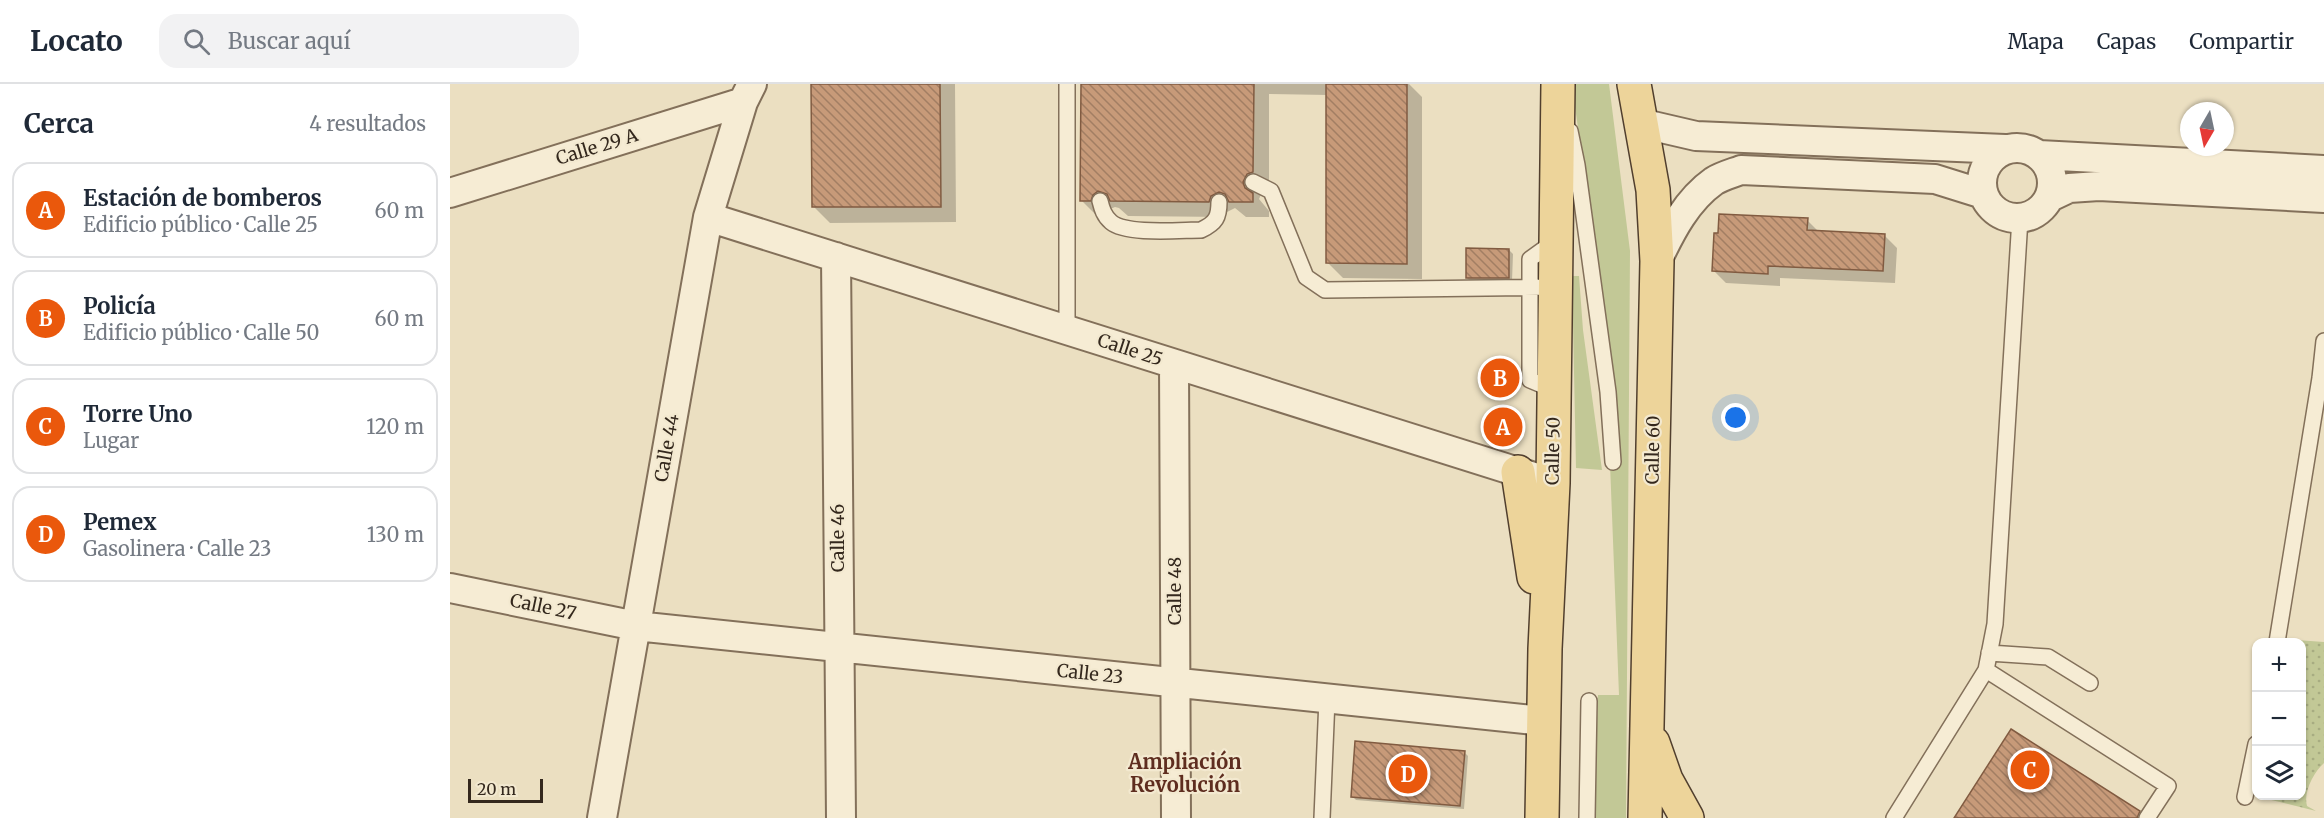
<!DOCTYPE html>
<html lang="es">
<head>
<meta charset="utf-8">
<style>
	:root { --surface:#fff; --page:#f2f2f3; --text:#1f2937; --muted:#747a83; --line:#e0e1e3; --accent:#ea580c }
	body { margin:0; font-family:Merriweather,serif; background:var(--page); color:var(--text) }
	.controls { position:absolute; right:18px; bottom:18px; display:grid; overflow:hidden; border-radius:12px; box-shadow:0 2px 4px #0004 }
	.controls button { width:54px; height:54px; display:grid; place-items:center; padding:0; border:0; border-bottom:2px solid var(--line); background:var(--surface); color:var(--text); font:30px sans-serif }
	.compass { position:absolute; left:1730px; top:18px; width:54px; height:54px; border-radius:50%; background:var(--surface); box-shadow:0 2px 4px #0004; rotate:189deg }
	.scale { position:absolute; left:18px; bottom:15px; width:75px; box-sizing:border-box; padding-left:6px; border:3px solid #34281d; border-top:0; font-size:16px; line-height:21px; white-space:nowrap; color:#34281d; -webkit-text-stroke:4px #f3e9d0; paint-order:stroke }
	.you { position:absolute; left:1286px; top:334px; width:21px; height:21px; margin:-15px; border:4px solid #fff; border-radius:50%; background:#1a73e8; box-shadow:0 0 0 9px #1a73e833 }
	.badge { display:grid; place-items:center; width:39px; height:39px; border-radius:50%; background:var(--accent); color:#fff; font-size:20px; font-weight:700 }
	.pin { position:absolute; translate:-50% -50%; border:3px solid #fff; box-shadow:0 2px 6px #0006 }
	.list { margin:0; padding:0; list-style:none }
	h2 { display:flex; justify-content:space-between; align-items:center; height:78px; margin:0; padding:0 24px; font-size:26px }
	h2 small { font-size:20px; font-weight:400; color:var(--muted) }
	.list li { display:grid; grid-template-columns:39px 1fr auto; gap:18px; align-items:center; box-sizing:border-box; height:96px; margin:0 12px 12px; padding:0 12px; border:2px solid var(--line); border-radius:18px }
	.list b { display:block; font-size:22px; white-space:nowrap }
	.list p { margin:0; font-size:20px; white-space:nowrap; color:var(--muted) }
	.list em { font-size:20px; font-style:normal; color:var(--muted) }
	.icon { flex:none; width:33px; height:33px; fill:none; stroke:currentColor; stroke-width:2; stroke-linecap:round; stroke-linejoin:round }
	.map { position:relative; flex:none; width:1874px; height:734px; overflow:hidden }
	header { display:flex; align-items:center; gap:36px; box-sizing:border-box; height:84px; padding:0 30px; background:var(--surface); border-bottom:2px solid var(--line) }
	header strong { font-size:28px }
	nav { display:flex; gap:33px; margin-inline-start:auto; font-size:21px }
	.search { width:420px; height:54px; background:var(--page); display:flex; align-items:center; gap:15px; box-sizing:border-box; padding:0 21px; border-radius:18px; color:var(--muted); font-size:22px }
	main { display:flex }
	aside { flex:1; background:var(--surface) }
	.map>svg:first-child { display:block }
	.green { fill:#c2c896 }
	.park { fill:url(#park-dots) }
	.shadow { fill:#0003 }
	.building { fill:url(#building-back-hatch); stroke:#815b41; stroke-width:1.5 }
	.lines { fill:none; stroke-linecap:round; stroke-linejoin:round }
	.lane-casing { stroke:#83705a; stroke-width:18 }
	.street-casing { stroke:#83705a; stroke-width:32 }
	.primary-casing { stroke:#513f2e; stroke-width:36 }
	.lane { stroke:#f6ecd4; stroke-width:15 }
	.street { stroke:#f6ecd4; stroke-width:28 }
	.primary { stroke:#edd49a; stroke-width:33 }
	.labels { text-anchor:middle; stroke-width:4.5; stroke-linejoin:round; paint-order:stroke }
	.street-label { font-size:18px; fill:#34281d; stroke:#f3e9d0 }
	.neighbourhood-label { font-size:20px; font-weight:bold; fill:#5e2d1f; stroke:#f3e9d0 }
</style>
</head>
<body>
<header>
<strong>Locato</strong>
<div class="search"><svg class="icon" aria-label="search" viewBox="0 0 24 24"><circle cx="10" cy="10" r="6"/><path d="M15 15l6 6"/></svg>Buscar aquí</div>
<nav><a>Mapa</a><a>Capas</a><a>Compartir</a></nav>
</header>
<main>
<aside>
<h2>Cerca<small>4 resultados</small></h2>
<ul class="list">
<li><span class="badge">A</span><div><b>Estación de bomberos</b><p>Edificio público · Calle 25</p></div><em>60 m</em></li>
<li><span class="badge">B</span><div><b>Policía</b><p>Edificio público · Calle 50</p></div><em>60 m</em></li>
<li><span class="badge">C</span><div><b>Torre Uno</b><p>Lugar</p></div><em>120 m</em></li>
<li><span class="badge">D</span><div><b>Pemex</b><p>Gasolinera · Calle 23</p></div><em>130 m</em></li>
</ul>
</aside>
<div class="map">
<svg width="1874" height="734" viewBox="0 0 1874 734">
	<defs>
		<pattern id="park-dots" width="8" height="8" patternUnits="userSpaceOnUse" patternTransform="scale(1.5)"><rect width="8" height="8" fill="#c2c896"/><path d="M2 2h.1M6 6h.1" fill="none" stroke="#a7ac81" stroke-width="1.8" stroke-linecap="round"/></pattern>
		<pattern id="building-back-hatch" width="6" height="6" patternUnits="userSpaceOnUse" patternTransform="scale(1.5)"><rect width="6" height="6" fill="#c79a79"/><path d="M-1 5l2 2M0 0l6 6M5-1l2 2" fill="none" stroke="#a27e63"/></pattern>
	</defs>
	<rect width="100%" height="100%" fill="#ebdfc1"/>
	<!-- green -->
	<path class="green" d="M 1124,0 L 1159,0 L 1180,167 L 1176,734 L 1143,734 L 1148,611 L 1169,611 L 1154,225 L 1125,23 Z
		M 1122,192 L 1129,192 L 1133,246 L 1152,386 L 1126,384 Z"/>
	<!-- park -->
	<path class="park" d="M 1833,555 L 1874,558 L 1874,679 C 1864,688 1853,708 1857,722 L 1866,727 L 1801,711 L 1806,683 L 1806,712 L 1852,712 L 1852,558 L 1832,558 Z"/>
	<!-- shadow -->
	<path class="shadow" d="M 363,0 L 505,0 L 506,138 L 380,139 L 364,123 Z
		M 632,0 L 959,0 L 972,13 L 972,195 L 893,194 L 877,178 L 878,11 L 819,10 L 819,104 L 813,106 L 809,115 L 819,127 L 819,133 L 796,133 L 785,124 L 777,128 L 775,133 L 678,132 L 669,124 L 665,123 L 658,126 L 656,132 L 647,132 L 631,116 Z
		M 1357,136 L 1369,148 L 1434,151 L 1447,164 L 1445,199 L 1330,194 L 1330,202 L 1276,199 L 1264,187 Z
		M 1059,166 L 1063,170 L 1062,197 L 1021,198 L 1017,194 Z
		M 1014,668 L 1018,672 L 1014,725 L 906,716 L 902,712 Z"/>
	<!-- building -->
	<path class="building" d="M 361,0 L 490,0 L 491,123 L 362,123 Z
		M 631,0 L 804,0 L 803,88 L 797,90 L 793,98 L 795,104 L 803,109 L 803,118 L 779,118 L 775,110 L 769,108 L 761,112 L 759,118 L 660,117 L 657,110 L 648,107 L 643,111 L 641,117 L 630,117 Z
		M 876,0 L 957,0 L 957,180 L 876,179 Z
		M 1269,130 L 1358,134 L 1357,146 L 1435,150 L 1433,187 L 1318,182 L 1318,190 L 1262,187 L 1264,149 L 1268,149 Z
		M 1016,164 L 1059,165 L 1059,194 L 1016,194 Z
		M 1561,645 L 1690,727 L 1687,734 L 1504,734 Z
		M 905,657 L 1015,667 L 1010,722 L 901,713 Z"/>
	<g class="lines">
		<!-- lane casing -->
		<g class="lane-casing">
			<path id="lane" d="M 1120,47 L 1127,81 L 1158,308 L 1163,378
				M 803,98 L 821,107 L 856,193 L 875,206 L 1106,203
				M 650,117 C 652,125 654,132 661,138 C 676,151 730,146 751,146 C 766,139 769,133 769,118
				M 617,246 L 617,0
				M 1104,306 L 1080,296 L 1080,175 L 1105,157
				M 1827,558 L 1870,294 L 1874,257
				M 1539,569 L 1598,573 L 1640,599
				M 1536,586 L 1718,702 L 1697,734
				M 1795,713 L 1806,660
				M 872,734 L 877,615
				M 1137,734 L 1139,617
				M 1444,734 L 1536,586 L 1545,540 L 1570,134"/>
		</g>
		<!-- street casing -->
		<g class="street-casing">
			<path id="street" d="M 1190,39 L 1246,52 L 1555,65
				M1532 99a35 35 0 1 1 70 0a35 35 0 1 1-70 0Z
				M 1589,71 L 1874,86
				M 0,109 L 293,18
				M 1600,113 L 1619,104 L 1649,102 L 1874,114
				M 258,133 L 1103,399
				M 386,173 L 391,734
				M 1207,177 C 1221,147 1237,116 1264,97 C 1272,92 1283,89 1291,86 L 1485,95 L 1533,110
				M 724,280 L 726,734
				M 0,504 L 186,542 L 1093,637
				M 152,734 L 258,133 L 293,18 L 302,0"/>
		</g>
		<!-- primary casing -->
		<g class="primary-casing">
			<path id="primary" d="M 1184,0 L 1203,106 L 1207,177 L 1195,734
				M 1068,388 L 1084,493
				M 1203,659 L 1216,696 L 1237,734
				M 1092,734 L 1095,565 L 1103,399 L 1108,0"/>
		</g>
		<!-- lane -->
		<use href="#lane" class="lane"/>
		<!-- street -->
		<use href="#street" class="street"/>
		<!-- primary -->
		<use href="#primary" class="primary"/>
	</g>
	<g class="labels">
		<!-- street labels -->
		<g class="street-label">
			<text transform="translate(147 63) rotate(-17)" y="6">Calle 29 A</text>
			<text transform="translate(680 266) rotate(18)" y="6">Calle 25</text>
			<text transform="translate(217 364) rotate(-80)" y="6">Calle 44</text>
			<text transform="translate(1203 366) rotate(-89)" y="6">Calle 60</text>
			<text transform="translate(1103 367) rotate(-89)" y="6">Calle 50</text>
			<text transform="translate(388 454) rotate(-90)" y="6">Calle 46</text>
			<text transform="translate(725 507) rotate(-90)" y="6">Calle 48</text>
			<text transform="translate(93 523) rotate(12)" y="6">Calle 27</text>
			<text transform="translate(640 590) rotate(6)" y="6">Calle 23</text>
		</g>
		<!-- neighbourhood labels -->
		<g class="neighbourhood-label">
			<text x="735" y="685">Ampliación<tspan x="735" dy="23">Revolución</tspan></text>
		</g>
	</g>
</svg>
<div class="controls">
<button>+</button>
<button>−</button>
<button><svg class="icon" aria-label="layers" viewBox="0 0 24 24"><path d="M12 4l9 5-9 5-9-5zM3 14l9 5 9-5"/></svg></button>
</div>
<svg class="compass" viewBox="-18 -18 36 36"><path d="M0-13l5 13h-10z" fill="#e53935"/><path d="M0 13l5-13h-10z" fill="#747a83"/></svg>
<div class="scale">20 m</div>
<div class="you"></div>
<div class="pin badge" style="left:1053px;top:343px">A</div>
<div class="pin badge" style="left:1050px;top:294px">B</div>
<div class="pin badge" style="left:1580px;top:686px">C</div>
<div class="pin badge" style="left:958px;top:690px">D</div>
</div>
</main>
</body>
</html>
